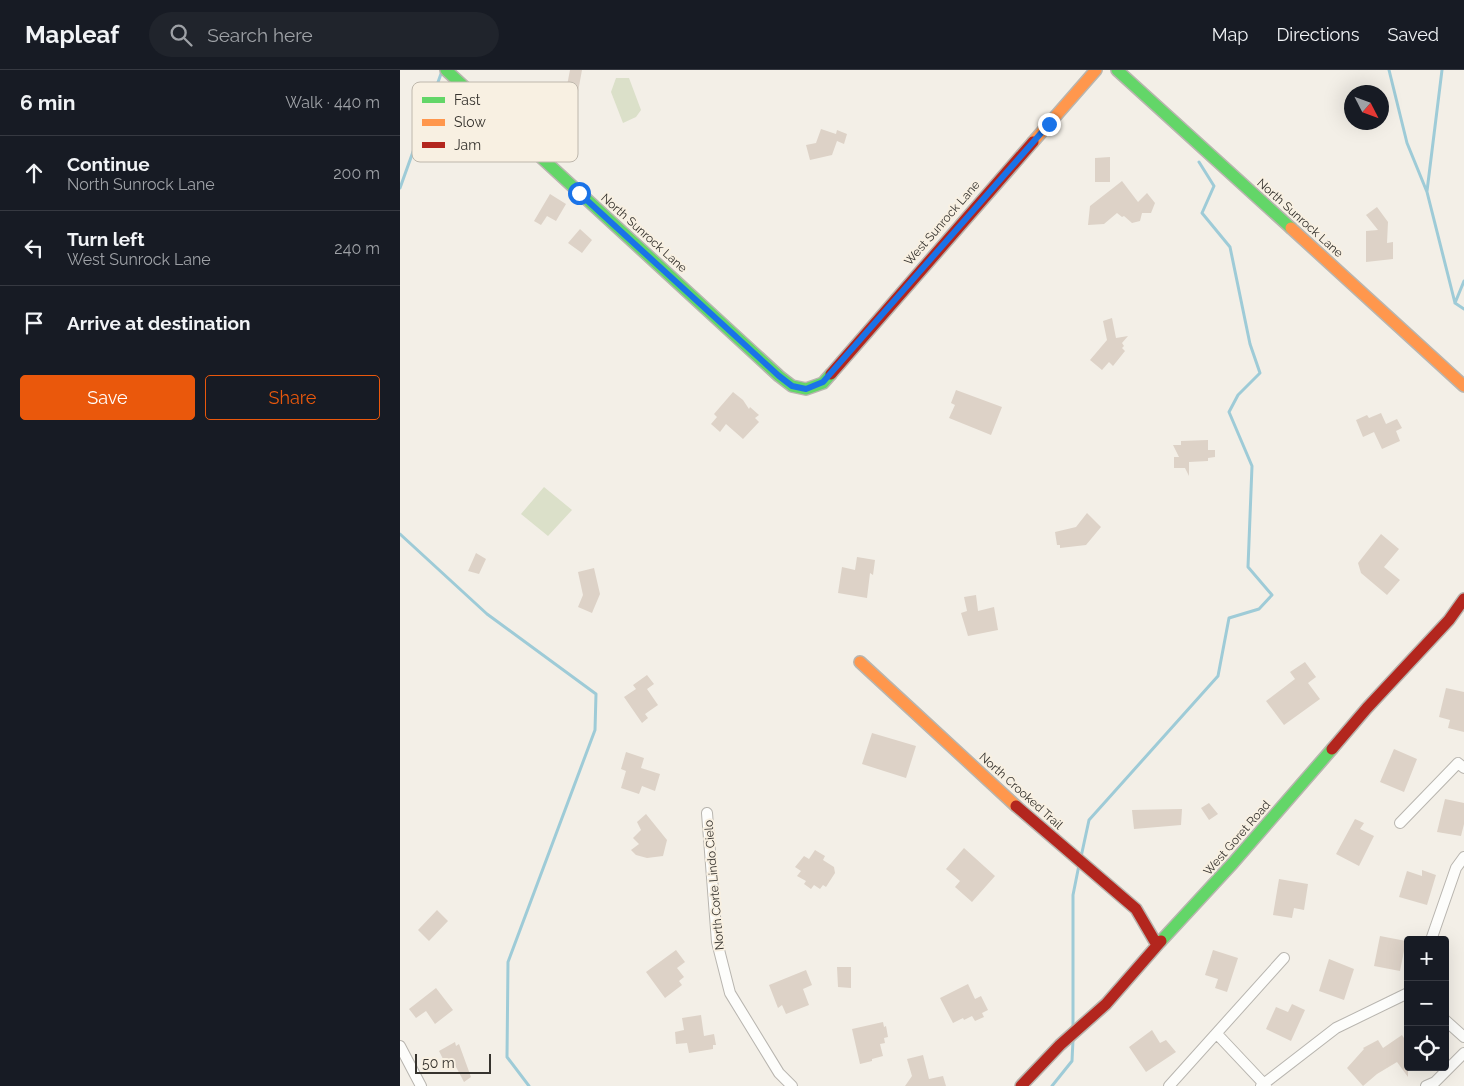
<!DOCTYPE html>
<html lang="en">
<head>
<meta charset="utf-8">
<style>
	:root { --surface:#171b24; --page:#20242c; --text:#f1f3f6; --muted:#9ea1a6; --line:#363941; --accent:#ea580c }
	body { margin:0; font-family:Raleway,sans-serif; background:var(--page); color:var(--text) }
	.controls { position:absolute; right:15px; bottom:15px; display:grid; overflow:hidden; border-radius:5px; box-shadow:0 5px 20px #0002 }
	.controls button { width:45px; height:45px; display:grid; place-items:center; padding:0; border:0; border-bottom:1px solid var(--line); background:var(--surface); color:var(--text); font:25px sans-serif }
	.compass { position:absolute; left:944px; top:15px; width:45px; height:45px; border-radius:50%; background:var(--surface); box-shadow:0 5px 20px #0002; rotate:132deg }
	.scale { position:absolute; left:15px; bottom:12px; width:76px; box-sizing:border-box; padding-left:5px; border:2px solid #36332e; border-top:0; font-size:14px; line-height:18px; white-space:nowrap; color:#36332e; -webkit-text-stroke:4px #f8f0e2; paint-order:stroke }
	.stop { position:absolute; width:15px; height:15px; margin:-11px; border:4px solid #1a73e8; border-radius:50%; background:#fff }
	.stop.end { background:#1a73e8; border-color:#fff; box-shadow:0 1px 5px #0008 }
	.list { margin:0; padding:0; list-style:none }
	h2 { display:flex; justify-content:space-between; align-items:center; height:65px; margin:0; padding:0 20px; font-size:21px }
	h2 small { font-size:16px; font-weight:400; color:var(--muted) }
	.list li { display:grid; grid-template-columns:32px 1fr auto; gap:15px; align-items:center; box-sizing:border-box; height:75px; padding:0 20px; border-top:1px solid var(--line) }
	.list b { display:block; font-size:19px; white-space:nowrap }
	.list p { margin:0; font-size:16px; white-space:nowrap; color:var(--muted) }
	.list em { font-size:16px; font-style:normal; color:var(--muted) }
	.actions { display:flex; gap:10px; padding:15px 20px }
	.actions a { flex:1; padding:11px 0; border:1px solid var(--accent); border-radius:5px; text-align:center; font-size:18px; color:var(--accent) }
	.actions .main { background:var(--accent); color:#fff }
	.icon { flex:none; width:28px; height:28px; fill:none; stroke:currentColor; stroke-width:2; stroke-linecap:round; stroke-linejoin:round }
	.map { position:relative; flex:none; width:1064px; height:1016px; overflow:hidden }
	header { display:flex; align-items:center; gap:30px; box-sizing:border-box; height:70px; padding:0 25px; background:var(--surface); border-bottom:1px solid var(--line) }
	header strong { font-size:24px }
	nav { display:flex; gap:28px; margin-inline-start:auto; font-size:18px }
	.search { width:350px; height:45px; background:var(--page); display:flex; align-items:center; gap:12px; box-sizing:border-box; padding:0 18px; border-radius:28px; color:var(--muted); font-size:19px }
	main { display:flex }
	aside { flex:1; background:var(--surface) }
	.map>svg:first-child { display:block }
	.green { fill:#dbe0c9 }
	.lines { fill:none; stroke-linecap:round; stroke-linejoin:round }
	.stream { stroke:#9ecbd7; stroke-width:3 }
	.building { fill:#ddd2c7 }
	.street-casing { stroke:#b8b5af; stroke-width:12 }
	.fast-casing { stroke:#b8b5af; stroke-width:14 }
	.slow-casing { stroke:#b8b5af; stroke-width:14 }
	.jam-casing { stroke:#b8b5af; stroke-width:14 }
	.street { stroke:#fdfdfb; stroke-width:10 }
	.fast { stroke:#63d668; stroke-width:11 }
	.slow { stroke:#ff974d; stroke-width:11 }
	.jam { stroke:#b3261e; stroke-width:11 }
	.route { stroke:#1a73e8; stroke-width:6 }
	.labels { text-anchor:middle; stroke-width:4; stroke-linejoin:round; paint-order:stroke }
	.street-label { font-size:12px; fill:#36332e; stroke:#f8f0e2 }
	.key { fill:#f8f0e2; stroke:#beb7ac; stroke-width:1 }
	.key-label { font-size:14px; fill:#36332e }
</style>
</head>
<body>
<header>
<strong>Mapleaf</strong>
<div class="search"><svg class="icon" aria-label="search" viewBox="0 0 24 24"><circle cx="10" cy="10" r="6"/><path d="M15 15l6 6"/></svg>Search here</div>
<nav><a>Map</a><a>Directions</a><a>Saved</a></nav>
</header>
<main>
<aside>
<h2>6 min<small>Walk · 440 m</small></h2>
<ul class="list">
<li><svg class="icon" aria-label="ahead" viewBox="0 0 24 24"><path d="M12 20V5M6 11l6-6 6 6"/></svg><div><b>Continue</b><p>North Sunrock Lane</p></div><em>200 m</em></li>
<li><svg class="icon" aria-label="left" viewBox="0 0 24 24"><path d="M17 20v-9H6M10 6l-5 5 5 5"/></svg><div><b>Turn left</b><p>West Sunrock Lane</p></div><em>240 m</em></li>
<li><svg class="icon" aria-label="arrive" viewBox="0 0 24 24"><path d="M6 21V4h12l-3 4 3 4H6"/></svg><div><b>Arrive at destination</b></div></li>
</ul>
<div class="actions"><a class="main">Save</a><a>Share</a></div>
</aside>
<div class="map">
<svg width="1064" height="1016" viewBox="0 0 1064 1016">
	<rect width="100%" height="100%" fill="#f3efe7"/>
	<!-- green -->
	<path class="green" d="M 216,8 L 229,8 L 241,40 L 236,47 L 223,53 L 211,22 Z
		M 144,417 L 172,440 L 148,466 L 121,444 Z"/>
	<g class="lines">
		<!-- stream -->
		<path class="stream" d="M 989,0 L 1007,73 L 1027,122 L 1055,233 L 1064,239
			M 0,118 L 42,1
			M 1027,121 L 1042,0
			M 1055,233 L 1064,211
			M 0,464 L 87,544 L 196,624 L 195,660 L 108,892 L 107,987 L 129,1016
			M 681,787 L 689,750 L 818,606 L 829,548 L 859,539 L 872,525 L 848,497 L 852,396 L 829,342 L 838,325 L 860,303 L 850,274 L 830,177 L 802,143 L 814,116 L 799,92
			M 673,956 L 673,825 L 679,795
			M 652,1016 L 672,991 L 673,970"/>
	</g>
	<!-- building -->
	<path class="building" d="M 170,0 L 182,0 L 175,38 L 163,36 Z
		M 421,59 L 436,64 L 437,60 L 447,64 L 444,74 L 437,71 L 432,85 L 410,90 L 406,75 L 416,73 Z
		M 710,87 L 710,112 L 695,112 L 695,88 Z
		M 722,111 L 738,132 L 747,123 L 755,133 L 751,143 L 742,143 L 740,151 L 732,153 L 724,146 L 722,147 L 717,143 L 704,154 L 688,155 L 690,136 Z
		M 150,124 L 166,134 L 156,151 L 147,146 L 141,155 L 134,151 Z
		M 977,137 L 988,152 L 987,173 L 993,172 L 993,189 L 966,192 L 966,161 L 978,160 L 966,145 Z
		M 180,159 L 192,170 L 182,183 L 168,173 Z
		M 712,248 L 716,268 L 728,266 L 722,273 L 724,276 L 722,278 L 725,281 L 713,296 L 709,292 L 702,300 L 690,290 L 707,270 L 703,251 Z
		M 556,320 L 602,337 L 591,365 L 549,348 L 555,335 L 551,333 Z
		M 333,322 L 343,330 L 349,339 L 350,337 L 359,345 L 355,348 L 359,352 L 343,369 L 326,354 L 320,362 L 311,354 L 317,347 L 314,344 Z
		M 981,343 L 986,354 L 997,349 L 1002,358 L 996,361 L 1000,371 L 982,379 L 974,362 L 963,367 L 956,350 L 967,345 L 969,348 Z
		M 808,370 L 808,380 L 815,380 L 815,387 L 808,388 L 808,391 L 789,392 L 789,406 L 785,398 L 774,398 L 774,387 L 779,387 L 773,375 L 781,375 L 781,371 Z
		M 687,443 L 701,457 L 686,475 L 660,478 L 660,475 L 657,475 L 655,462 L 676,457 Z
		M 981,464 L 999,479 L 984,497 L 1000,510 L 987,525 L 961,503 L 958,493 Z
		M 76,483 L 86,489 L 79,504 L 68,501 Z
		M 457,487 L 475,490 L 473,505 L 470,503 L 467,528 L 438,523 L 442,497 L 455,500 Z
		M 194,498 L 200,524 L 192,543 L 178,537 L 183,525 L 178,502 Z
		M 576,525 L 578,541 L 594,537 L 598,560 L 568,566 L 561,543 L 567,541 L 564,527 Z
		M 905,592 L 916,607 L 908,613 L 920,629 L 884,655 L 866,631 L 895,609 L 890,602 Z
		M 247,605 L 254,614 L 247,619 L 258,635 L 245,644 L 248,648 L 242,653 L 224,627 L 236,619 L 233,615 Z
		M 1046,618 L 1064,622 L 1064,662 L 1048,658 L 1050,650 L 1039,647 Z
		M 472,663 L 516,676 L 506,708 L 462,694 Z
		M 994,679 L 1017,689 L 1004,722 L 980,712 Z
		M 226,682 L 244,688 L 241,698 L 260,704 L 255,721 L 242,716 L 239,724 L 221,718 L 226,701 L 221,699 Z
		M 1045,729 L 1064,733 L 1064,754 L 1061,766 L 1037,762 Z
		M 809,733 L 818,744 L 809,750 L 801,738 Z
		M 782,739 L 781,755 L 734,759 L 732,740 Z
		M 246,744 L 267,770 L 263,786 L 247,788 L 236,785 L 231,780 L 239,774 L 233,768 L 241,760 L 237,752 Z
		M 955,749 L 964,753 L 960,759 L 974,766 L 959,796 L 936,784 Z
		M 564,778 L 595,806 L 572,832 L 555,817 L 560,811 L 546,799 Z
		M 415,780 L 425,786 L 423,790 L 434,797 L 435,803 L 426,817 L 423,815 L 420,819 L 414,815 L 411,819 L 404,814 L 406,811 L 397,806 L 401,801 L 395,797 L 404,786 L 409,789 Z
		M 1022,800 L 1036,805 L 1027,835 L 999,827 L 1007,801 L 1022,806 Z
		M 879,809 L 908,814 L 904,840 L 894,838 L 892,848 L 873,845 Z
		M 37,840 L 48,851 L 29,871 L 18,860 Z
		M 980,866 L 1006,871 L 1000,901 L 974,896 Z
		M 276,880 L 285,892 L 277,898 L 284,907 L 279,911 L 282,915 L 265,928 L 246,902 Z
		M 813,880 L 838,888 L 827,922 L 815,918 L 818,909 L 805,905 Z
		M 929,889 L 954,899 L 944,930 L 919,921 Z
		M 437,897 L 451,897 L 451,918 L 438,917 Z
		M 406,900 L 412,915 L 403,919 L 409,935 L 386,944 L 382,935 L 378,938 L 369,915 Z
		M 568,914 L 575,929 L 581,926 L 588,940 L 582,943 L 584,947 L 575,951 L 572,946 L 564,950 L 563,948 L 553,953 L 540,928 Z
		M 36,918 L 53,940 L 35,954 L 26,941 L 16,948 L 9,939 Z
		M 892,934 L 905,940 L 891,971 L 866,959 L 876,937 L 888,942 Z
		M 301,945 L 304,966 L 314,964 L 316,975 L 313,975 L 313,979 L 289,983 L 287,973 L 276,974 L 275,962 L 284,960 L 282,948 Z
		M 483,952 L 484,957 L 486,956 L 488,967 L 484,968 L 485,973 L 480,974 L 483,986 L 472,989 L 472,991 L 460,994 L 452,959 Z
		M 752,960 L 760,973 L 766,970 L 776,982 L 746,1002 L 729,977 Z
		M 1002,965 L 1008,974 L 1008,1007 L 997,992 L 977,1004 L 963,1016 L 947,998 L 964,979 L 963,978 L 978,970 L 983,978 Z
		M 55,972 L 56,976 L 59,974 L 71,1007 L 64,1012 L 55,995 L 48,999 L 39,981 Z
		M 523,985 L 529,1009 L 543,1006 L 546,1016 L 505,1016 L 512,1006 L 507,989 Z"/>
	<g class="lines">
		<!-- street casing -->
		<g class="street-casing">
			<path id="street" d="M 307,743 L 317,872 L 330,923 L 379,1003 L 392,1016
				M 1000,753 L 1058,693 L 1064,698
				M 1031,870 L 1056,798 L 1064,787
				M 1045,950 L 1064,967
				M 817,964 L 866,1016
				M 0,976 L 21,1016
				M 769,1016 L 884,888
				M 861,1016 L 936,958 L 1008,923
				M 1026,1016 L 1035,1012 L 1064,983"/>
		</g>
		<!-- fast casing -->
		<g class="fast-casing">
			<path id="fast" d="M 46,0 L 379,306 L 392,316 L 406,319 L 423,313 L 431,304
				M 717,0 L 891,158
				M 761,871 L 833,793 L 932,679"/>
		</g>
		<!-- slow casing -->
		<g class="slow-casing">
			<path id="slow" d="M 633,72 L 696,0
				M 891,158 L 1064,316
				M 460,592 L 616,736"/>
		</g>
		<!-- jam casing -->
		<g class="jam-casing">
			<path id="jam" d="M 431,304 L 633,72
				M 932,679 L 967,638 L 1049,550 L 1064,529
				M 616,736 L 736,839 L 757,875
				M 621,1016 L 660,975 L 706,934 L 761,871"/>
		</g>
		<!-- street -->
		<use href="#street" class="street"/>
		<!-- fast -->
		<use href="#fast" class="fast"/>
		<!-- slow -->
		<use href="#slow" class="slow"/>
		<!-- jam -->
		<use href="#jam" class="jam"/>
	</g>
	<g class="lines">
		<!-- route -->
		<path class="route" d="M 179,123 L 379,306 L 392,316 L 406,319 L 423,312 L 649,54"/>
	</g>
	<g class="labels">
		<!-- street labels -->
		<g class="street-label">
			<text transform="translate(900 148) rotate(42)" y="4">North Sunrock Lane</text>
			<text transform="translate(542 153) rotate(-49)" y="4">West Sunrock Lane</text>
			<text transform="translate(244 163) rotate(42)" y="4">North Sunrock Lane</text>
			<text transform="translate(621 721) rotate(42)" y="4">North Crooked Trail</text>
			<text transform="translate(837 768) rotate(-49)" y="4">West Goret Road</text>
			<text transform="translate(314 815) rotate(-95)" y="4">North Corte Lindo Cielo</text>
		</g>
	</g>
	<!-- legend -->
	<rect x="12" y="12" width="166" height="80" rx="8" class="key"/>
	<rect x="22" y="27" width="23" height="6" fill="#63d668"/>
	<rect x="22" y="49" width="23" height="7" fill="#ff974d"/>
	<rect x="22" y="72" width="23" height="6" fill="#b3261e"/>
	<g class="key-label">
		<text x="54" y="35">Fast</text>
		<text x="54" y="57">Slow</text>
		<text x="54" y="80">Jam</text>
	</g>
</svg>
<div class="controls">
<button>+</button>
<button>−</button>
<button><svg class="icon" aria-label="locate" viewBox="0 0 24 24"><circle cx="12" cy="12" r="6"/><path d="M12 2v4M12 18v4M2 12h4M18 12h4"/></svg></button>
</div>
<svg class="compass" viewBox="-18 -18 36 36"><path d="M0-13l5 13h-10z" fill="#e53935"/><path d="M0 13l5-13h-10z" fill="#9ea1a6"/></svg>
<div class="scale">50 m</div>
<div class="stop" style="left:179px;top:123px"></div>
<div class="stop end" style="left:649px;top:54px"></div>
</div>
</main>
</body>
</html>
